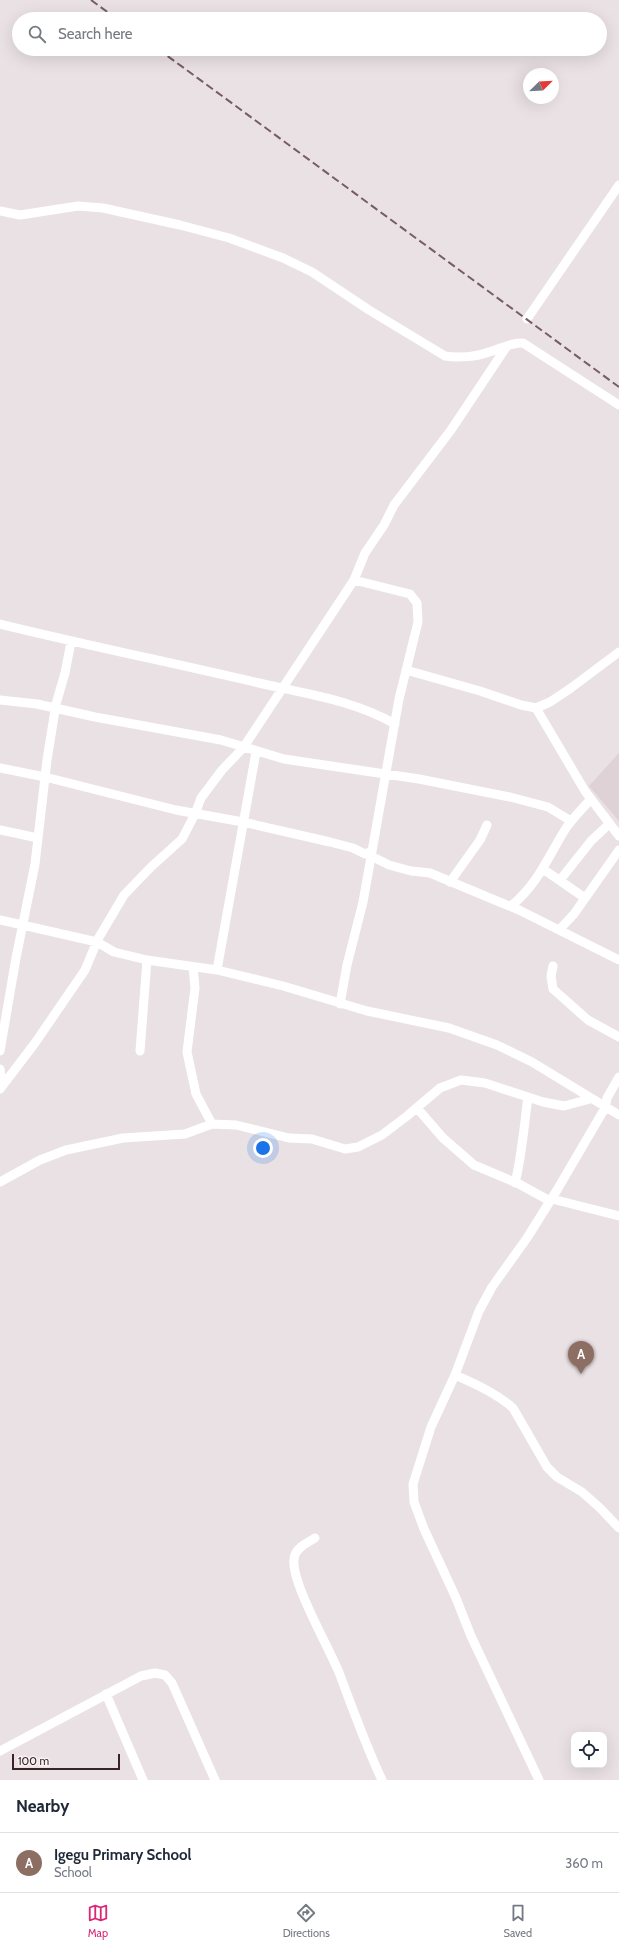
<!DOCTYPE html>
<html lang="en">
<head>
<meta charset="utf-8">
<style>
	:root { --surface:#fff; --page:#f2f2f3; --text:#1f2937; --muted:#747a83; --line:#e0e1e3; --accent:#db2777 }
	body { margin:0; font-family:Cabin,sans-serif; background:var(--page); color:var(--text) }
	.controls { position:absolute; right:12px; bottom:12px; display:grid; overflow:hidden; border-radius:8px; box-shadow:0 4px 16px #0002 }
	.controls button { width:36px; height:36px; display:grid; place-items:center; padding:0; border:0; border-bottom:1px solid var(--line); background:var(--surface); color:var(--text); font:20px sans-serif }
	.compass { position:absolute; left:523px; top:68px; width:36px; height:36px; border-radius:50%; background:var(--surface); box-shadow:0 4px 16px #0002; rotate:66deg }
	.scale { position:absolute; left:12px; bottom:10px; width:108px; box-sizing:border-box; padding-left:4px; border:2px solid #3a2226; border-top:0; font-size:11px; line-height:14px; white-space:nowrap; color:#3a2226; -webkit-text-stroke:3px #f7f1f3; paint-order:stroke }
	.you { position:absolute; left:263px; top:1148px; width:14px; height:14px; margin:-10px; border:3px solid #fff; border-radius:50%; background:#1a73e8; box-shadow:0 0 0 6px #1a73e833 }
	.badge { display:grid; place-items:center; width:26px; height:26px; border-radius:50%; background:var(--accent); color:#fff; font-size:13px; font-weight:700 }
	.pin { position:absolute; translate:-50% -33px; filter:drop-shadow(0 1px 2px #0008) }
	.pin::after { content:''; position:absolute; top:21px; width:14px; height:12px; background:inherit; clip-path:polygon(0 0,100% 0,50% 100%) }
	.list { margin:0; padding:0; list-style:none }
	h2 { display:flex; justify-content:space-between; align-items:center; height:52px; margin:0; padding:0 16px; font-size:17px }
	h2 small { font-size:13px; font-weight:400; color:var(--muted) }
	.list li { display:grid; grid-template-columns:26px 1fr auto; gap:12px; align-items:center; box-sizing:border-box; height:60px; padding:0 16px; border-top:1px solid var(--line) }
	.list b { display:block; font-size:15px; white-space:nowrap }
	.list p { margin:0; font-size:13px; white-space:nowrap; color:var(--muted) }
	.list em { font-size:13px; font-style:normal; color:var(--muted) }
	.icon { flex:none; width:22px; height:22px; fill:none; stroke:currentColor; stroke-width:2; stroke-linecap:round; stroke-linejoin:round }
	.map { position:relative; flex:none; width:619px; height:1780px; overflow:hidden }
	.search { position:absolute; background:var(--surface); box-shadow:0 4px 16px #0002; left:12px; right:12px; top:12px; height:44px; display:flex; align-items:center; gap:10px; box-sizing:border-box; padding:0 14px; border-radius:22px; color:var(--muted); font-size:15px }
	.sheet { height:112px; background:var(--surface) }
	nav { display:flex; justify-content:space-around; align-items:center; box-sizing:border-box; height:56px; border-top:1px solid var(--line); background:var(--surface); font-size:11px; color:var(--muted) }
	nav a { display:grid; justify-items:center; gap:2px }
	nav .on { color:var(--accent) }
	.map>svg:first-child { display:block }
	.built { fill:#ded2d6 }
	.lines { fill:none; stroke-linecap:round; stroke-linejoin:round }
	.minor { stroke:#fff; stroke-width:9 }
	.rail { stroke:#755d61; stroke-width:2; stroke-dasharray:8 4; stroke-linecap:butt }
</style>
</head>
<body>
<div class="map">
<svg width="619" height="1780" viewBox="0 0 619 1780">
	<rect width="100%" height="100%" fill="#eae1e4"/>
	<!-- built -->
	<path class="built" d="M 619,753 L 619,821 L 589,786 Z"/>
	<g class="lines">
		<!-- minor -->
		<path class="minor" d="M 0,211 L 20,215 L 78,206 L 103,208 L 180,225 L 229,238 L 283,258 L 312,272 L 369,310 L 445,356 C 458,358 476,357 489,352 C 500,349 512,342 523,343 L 619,405
			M 527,319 L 619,185
			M 0,624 C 86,645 173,663 259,683 C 306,694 353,700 395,724
			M 406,670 L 480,691 L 521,705 L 536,708 L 550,702 L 571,688 L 619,652
			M 0,700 L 37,704 L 95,717 L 221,740 L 284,759 L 419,779 L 510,797 L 548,807 L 571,821
			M 536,708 L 585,791 L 619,836
			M 0,768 L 45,777 L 176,810 L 243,822 L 330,842 L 353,848 L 365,854 L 370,852 L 373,857 L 389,865 L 411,871 L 430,873 L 519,910 L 619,960
			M 0,830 L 38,838
			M 543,869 L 585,898
			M 560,880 L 591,841 L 609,824
			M 450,882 L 480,840 L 487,825
			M 511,906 C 538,884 548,857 566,828 C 573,818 582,809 590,800
			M 0,920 L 97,942 L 114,952 L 147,960 L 217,970 L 283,986 L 367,1011 L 449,1028 L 497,1045 L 532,1062 L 619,1115
			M 560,929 L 574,914 L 619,850
			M 553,966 L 551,976 L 553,989 L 588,1020 L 619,1037
			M 193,967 L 195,988 L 187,1052 L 196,1094 L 212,1124
			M 217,970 L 256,752
			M 340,1004 L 347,965 L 363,902 L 399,699 L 418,622 L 417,603 L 410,594 L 354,580
			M 0,1051 L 16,958 L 35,864 L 47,760 L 56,704 L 65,673 L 71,642
			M 140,1051 L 147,960
			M 0,1069 L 2,1085
			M 0,1089 L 35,1043 L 85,970 L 98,939 L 124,895 L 151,867 L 182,839 L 195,814 L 201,798 L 222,770 L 243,748 L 354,580 L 365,553 L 384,525 L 394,505 L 451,430 L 507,346
			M 417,1108 L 443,1138 L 474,1165 L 519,1184 L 550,1201
			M 0,1182 L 40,1160 L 66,1150 L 123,1138 L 185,1134 L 212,1124 L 236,1125 L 289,1138 L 312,1139 L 345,1149 L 358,1147 L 382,1135 L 407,1116 L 440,1088 L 461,1080 L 485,1083 L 543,1102 L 564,1106 L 590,1099
			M 515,1183 C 522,1155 524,1126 528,1097
			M 552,1199 L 619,1216
			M 455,1375 C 475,1384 496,1393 513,1408 L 547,1467 L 557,1477 L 582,1492 L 600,1508 L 619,1528
			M 315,1538 C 307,1543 295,1548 294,1559 C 291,1583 330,1649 340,1675 C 353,1710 366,1746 382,1780
			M 106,1694 L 143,1780
			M 0,1751 L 141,1676 L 155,1673 L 165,1675 L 172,1683 L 215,1780
			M 539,1780 L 471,1636 L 456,1598 L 424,1529 L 414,1502 L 413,1484 L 431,1427 L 455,1375 L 479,1311 L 492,1287 L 527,1238 L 557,1190 L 605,1108 L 607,1098 L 619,1077"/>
		<!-- rail -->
		<path class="rail" d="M 91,0 L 117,19
			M 158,49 L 619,387"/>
	</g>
</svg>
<div class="controls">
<button><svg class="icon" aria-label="locate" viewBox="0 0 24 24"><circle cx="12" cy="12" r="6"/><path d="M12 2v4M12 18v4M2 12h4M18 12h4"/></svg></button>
</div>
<svg class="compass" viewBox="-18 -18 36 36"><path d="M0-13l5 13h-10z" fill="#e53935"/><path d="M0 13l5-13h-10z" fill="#747a83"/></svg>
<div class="scale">100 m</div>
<div class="you"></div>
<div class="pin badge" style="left:581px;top:1374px;background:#8d6e63">A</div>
<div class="search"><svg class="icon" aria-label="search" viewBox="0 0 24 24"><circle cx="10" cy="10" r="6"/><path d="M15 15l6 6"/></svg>Search here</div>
</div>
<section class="sheet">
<h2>Nearby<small></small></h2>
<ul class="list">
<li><span class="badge" style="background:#8d6e63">A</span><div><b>Igegu Primary School</b><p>School</p></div><em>360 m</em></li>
</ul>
</section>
<nav>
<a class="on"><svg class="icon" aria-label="map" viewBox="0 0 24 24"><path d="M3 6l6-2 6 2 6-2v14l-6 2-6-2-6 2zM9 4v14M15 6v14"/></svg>Map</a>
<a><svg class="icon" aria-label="directions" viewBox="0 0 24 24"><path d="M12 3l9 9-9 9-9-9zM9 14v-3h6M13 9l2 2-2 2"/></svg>Directions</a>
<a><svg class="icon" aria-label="saved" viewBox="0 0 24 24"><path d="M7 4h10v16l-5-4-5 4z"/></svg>Saved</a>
</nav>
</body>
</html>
